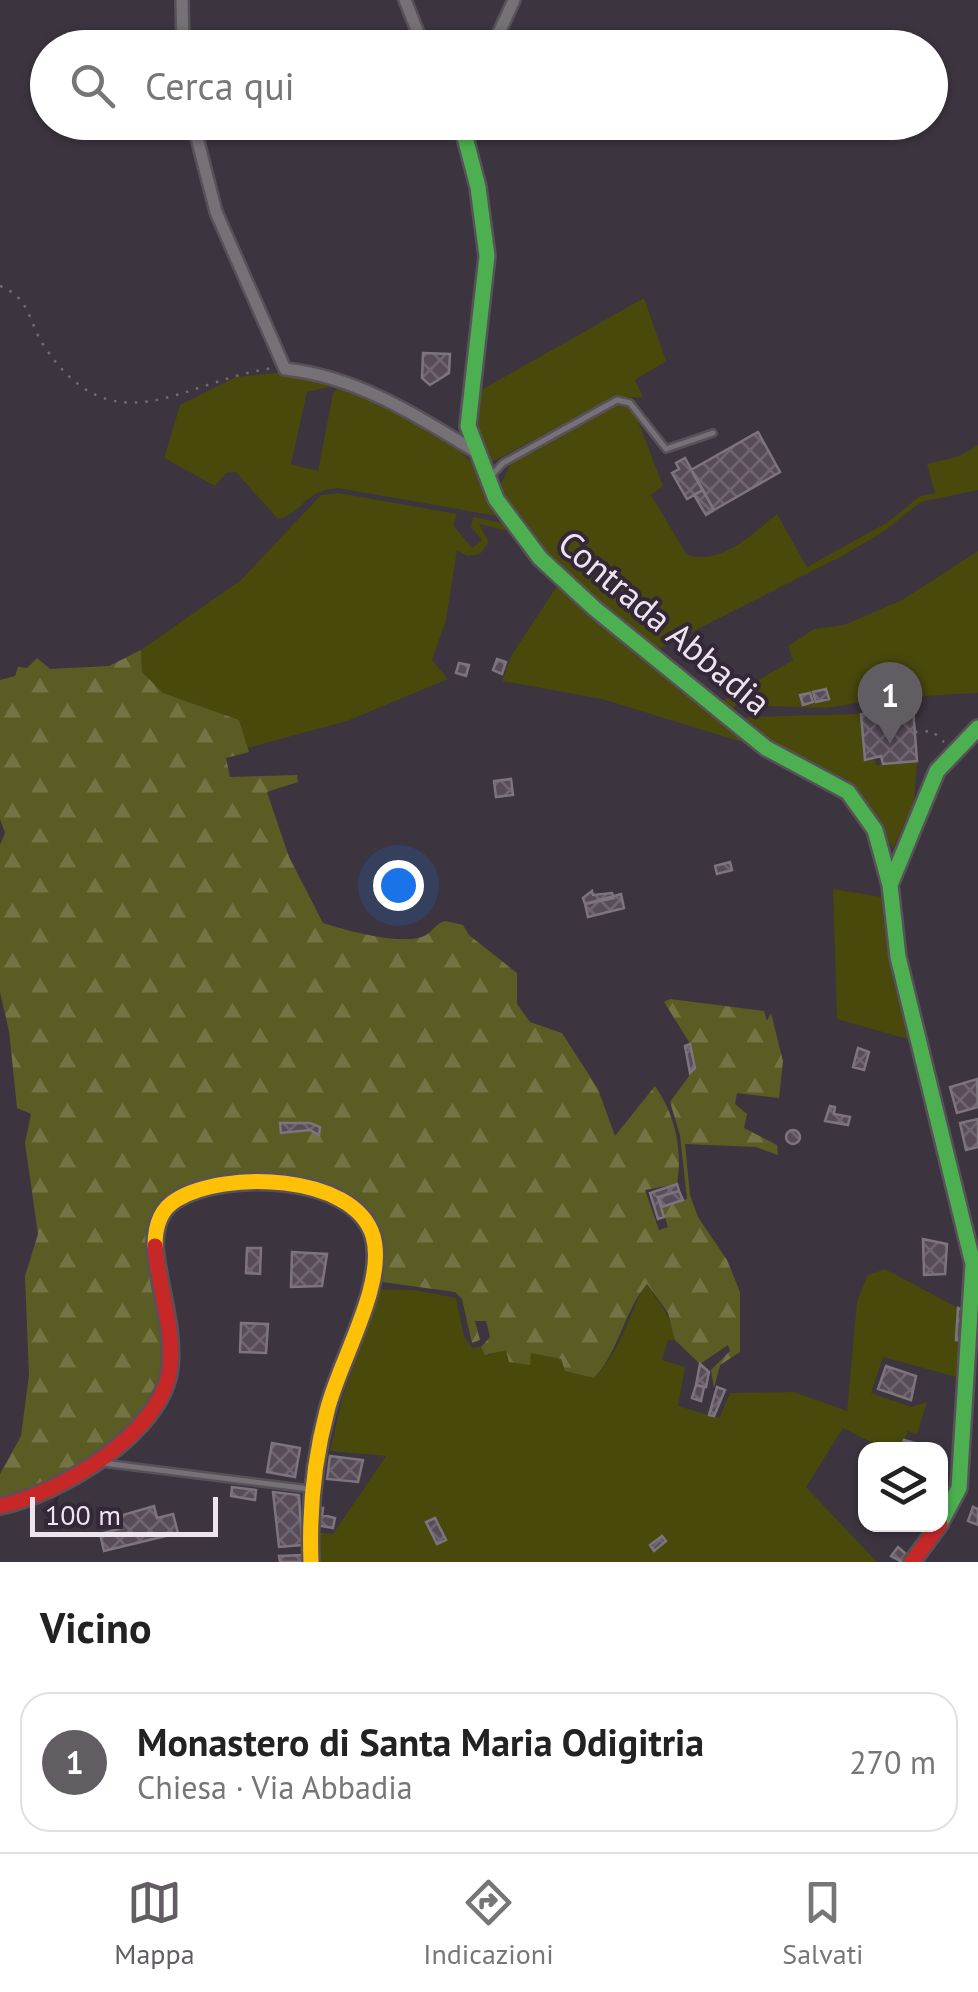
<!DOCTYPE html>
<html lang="it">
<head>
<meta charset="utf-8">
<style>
	:root { --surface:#fff; --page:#f6f6f6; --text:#222; --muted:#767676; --line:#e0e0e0; --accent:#615d62 }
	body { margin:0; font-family:"PT Sans",sans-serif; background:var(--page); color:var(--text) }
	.controls { position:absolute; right:30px; bottom:30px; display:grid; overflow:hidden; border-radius:20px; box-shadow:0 2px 8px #0004 }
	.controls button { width:90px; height:90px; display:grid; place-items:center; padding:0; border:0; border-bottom:2px solid var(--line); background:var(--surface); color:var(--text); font:50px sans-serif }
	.scale { position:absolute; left:30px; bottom:25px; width:188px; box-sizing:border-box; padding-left:10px; border:5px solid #ede4ef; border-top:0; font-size:28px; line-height:35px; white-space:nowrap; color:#ede4ef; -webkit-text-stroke:8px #342737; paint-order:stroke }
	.you { position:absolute; left:398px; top:885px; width:35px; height:35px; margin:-25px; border:8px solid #fff; border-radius:50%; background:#1a73e8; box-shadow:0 0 0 15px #1a73e833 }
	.badge { display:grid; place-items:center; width:65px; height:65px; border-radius:50%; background:var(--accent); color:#fff; font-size:32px; font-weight:700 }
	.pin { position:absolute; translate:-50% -82px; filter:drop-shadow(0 2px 5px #0008) }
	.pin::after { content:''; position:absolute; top:52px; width:35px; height:30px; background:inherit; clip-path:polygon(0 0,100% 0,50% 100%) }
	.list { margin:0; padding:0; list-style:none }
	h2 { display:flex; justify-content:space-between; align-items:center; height:130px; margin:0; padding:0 40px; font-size:42px }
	h2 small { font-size:32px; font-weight:400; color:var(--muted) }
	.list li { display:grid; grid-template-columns:65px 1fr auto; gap:30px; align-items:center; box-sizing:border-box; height:140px; margin:0 20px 20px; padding:0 20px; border:2px solid var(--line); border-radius:30px }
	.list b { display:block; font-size:38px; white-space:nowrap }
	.list p { margin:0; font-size:32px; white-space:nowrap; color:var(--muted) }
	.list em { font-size:32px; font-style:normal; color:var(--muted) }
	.icon { flex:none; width:55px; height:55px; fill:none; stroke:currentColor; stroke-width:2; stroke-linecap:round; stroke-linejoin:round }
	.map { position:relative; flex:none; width:978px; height:1562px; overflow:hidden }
	.search { position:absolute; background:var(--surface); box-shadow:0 2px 8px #0004; left:30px; right:30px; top:30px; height:110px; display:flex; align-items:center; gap:25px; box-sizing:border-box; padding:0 35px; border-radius:55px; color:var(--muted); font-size:38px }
	.sheet { height:290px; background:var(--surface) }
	nav { display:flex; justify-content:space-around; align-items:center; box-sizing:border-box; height:140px; border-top:2px solid var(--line); background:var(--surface); font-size:28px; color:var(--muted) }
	nav a { display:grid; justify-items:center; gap:5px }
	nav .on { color:var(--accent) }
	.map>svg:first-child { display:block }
	.green { fill:#48490b }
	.forest { fill:url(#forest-firs) }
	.building { fill:url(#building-cross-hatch); stroke:#7c757d; stroke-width:2.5 }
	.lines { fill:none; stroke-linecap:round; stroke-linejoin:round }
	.lane-casing { stroke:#585159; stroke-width:10 }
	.street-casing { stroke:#585159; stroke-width:16 }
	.fast-casing { stroke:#585159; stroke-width:20 }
	.slow-casing { stroke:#585159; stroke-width:20 }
	.jam-casing { stroke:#585159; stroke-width:20 }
	.path { stroke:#726d73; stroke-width:2.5; stroke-dasharray:2.5 8; stroke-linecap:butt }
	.lane { stroke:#767077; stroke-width:5 }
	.street { stroke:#767077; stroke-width:11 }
	.fast { stroke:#4caf50; stroke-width:15 }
	.slow { stroke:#ffc107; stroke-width:15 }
	.jam { stroke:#c62828; stroke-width:15 }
	.labels { text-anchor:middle; stroke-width:8; stroke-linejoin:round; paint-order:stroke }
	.street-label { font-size:35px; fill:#ede4ef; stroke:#342737 }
</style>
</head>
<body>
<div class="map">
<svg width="978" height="1562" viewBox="0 0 978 1562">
	<defs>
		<pattern id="forest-firs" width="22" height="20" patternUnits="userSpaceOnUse" patternTransform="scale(2.5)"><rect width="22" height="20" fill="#5b5c23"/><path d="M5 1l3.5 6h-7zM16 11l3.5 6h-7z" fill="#737343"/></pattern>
		<pattern id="building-cross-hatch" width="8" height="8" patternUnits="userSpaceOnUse" patternTransform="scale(2.5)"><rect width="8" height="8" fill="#584c59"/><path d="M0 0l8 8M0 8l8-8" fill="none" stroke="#706671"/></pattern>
	</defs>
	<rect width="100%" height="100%" fill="#3c343e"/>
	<!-- green -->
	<path class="green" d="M 644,298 L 666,361 L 635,380 L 643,397 L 613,398 L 486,465 L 476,441 L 474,394 Z
		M 286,372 L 333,386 L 307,392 L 291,464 L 318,471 L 333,393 L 339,387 C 382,406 439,425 471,462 C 484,478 493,499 503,517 L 338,488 C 303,491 302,514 278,519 L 236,472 L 226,473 L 215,486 L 164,458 L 180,405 L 236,377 Z
		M 624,405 L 633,408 L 663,486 L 651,495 L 687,555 C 723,565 752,534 777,514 L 807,567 L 888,522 L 920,496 L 935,493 L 927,464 L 960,456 L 978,445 L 978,490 L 921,502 L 883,532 L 840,557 L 650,653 L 524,535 L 499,488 L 511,464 L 610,406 Z
		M 339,493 L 457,514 L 453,525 L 472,548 L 482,540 L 471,527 L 473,517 L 503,523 L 508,531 L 479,524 L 489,542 L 480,554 L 467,556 L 457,550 L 446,620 L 432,660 L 448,679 L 347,721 L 248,748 L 238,720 L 163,693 L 142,672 L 141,650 L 241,580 L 321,495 Z
		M 978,551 L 978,693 L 923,696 L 922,692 L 827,708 L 737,705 L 729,711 L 717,704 L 793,660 L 788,646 L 814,629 L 844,625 L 902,600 Z
		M 557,586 L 755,746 L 602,699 L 502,681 L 511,656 Z
		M 861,714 L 865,759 L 874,758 L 876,765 L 917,761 L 914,802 L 893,849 L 848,780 L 776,748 L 742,722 L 747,717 Z
		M 833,889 L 882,897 L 883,919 L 915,1041 L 837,1019 Z
		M 885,1269 L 958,1308 L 956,1340 L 965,1341 L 960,1378 L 883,1357 L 871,1393 L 912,1407 L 927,1402 L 917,1434 L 908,1431 L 901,1449 L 885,1449 L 843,1428 L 806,1487 L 877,1562 L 317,1562 L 316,1532 L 333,1534 L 386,1456 L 330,1451 L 342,1399 L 380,1289 L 415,1290 L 456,1298 L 464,1336 L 472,1348 L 481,1347 L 489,1355 L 506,1349 L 530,1365 L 530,1352 L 561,1359 L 565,1371 L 594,1378 C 620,1353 629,1314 646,1283 C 658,1303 672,1315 675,1340 L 668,1340 L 662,1360 L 685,1367 L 678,1406 L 719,1418 L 730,1393 L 794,1392 L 847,1411 L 857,1301 L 868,1275 Z"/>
	<!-- forest -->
	<path class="forest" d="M 141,650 L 142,672 L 163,693 L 239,720 L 249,752 L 226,758 L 230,777 L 297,775 L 298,782 L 267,792 L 289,857 L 323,923 C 345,930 404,947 426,935 C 434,930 435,924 445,921 L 463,925 L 469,935 L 517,973 L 517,1004 L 530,1022 L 562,1033 L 598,1089 L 615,1136 L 655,1086 C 675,1114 683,1150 677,1184 L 645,1190 L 659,1230 L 668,1227 L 662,1207 L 687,1199 L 680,1135 L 670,1102 L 695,1068 L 691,1045 L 664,1002 L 670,999 L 764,1011 L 767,1021 L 771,1013 L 783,1061 L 779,1098 L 737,1093 L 735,1104 L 747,1114 L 744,1128 L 777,1145 L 778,1155 L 756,1147 L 685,1144 L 690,1195 L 698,1217 L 727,1260 L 740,1292 L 740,1352 L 720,1365 L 714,1388 L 711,1370 L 730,1351 L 728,1345 L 700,1364 L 675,1340 L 668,1313 L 647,1284 C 623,1313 620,1350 594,1378 L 565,1371 L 561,1359 L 531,1353 L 530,1365 L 509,1362 L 506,1350 L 485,1355 L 481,1347 L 490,1337 L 486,1321 L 475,1321 L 480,1340 L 472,1343 L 462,1299 L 455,1292 L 382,1282 L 381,1245 L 366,1220 L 318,1190 L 193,1185 L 174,1193 L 150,1225 L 147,1238 L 164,1342 L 161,1372 L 150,1401 L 102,1455 L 0,1502 L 0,1474 L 21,1436 L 29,1375 L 25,1276 L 38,1234 L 25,1143 L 31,1114 L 17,1108 L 9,1031 L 0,992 L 0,845 L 5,833 L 0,819 L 0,680 L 15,676 L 18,667 L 27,668 L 37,658 L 50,669 L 109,666 Z"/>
	<!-- building -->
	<path class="building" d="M 423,353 L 450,354 L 449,373 L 430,385 L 422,378 Z
		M 758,432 L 780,472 L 714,510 L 691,470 Z
		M 685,458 L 703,490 L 687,499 L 672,473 L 679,469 L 676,463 Z
		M 703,490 L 714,510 L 706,515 L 694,495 Z
		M 497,659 L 506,662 L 502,674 L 493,670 Z
		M 459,663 L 469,665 L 466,676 L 456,673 Z
		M 826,689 L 829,699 L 816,702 L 813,692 Z
		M 810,693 L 813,702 L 803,705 L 800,695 Z
		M 913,708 L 917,761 L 883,764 L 881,756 L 865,760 L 861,714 Z
		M 511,779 L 513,795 L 496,797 L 494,781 Z
		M 730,862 L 732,870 L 717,874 L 715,866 Z
		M 592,891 L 593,895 L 612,893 L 614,898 L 585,904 L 583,898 Z
		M 621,894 L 624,908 L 588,917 L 585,904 Z
		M 690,1044 L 695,1068 L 690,1073 L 685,1046 Z
		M 858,1048 L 869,1052 L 864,1070 L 853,1067 Z
		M 977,1079 L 978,1107 L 957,1113 L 950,1087 Z
		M 830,1106 L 835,1107 L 834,1114 L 850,1117 L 848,1125 L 825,1121 Z
		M 978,1119 L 978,1147 L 966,1150 L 960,1123 Z
		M 280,1123 L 310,1123 L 320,1127 L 319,1135 L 310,1130 L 281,1133 Z
		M786 1137a7 7 0 1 1 14 0a7 7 0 1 1-14 0Z
		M 677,1184 L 679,1191 L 658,1197 L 664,1217 L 658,1219 L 650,1193 Z
		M 679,1191 L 683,1200 L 662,1207 L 658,1197 Z
		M 923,1239 L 947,1244 L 945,1274 L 924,1275 Z
		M 247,1248 L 261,1248 L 260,1274 L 246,1273 Z
		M 292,1252 L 327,1254 L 322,1286 L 291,1287 Z
		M 958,1308 L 970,1313 L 969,1341 L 956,1340 Z
		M 241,1323 L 268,1324 L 266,1353 L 240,1352 Z
		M 700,1364 L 709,1372 L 706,1387 L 696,1385 Z
		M 886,1366 L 916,1376 L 911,1400 L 878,1389 Z
		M 696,1385 L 704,1387 L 701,1401 L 692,1398 Z
		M 717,1387 L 725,1390 L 714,1416 L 709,1415 Z
		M 904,1440 L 915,1443 L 915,1450 L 901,1450 Z
		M 272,1443 L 300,1448 L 295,1477 L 267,1472 Z
		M 330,1456 L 363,1460 L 358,1482 L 327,1479 Z
		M 232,1487 L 256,1490 L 255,1500 L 231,1496 Z
		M 273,1492 L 299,1495 L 302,1545 L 279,1547 Z
		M 154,1506 L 157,1518 L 173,1514 L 178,1533 L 104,1551 L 100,1534 L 122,1528 L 119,1516 Z
		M 973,1507 L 978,1509 L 978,1525 L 968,1521 Z
		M 318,1508 L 323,1508 L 322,1515 L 335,1518 L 333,1528 L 316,1525 Z
		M 435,1518 L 446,1540 L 437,1544 L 426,1522 Z
		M 662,1536 L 666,1541 L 654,1551 L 650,1545 Z
		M 898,1547 L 907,1555 L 902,1562 L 891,1556 Z
		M 303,1555 L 303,1562 L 280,1562 L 279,1556 Z"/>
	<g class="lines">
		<!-- lane casing -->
		<g class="lane-casing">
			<path id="lane" d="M 490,477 L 503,463 L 617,400 L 630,403 L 666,449 L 713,433
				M 103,1463 L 310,1489"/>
		</g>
		<!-- street casing -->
		<g class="street-casing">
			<path id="street" d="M 182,0 L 183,48
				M 405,0 L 424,48
				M 492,48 L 514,0
				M 193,122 L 216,212 L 285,369 C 354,376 415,414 473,450"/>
		</g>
		<!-- fast casing -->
		<g class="fast-casing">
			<path id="fast" d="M 461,122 L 478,187 L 487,256 L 468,426 L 496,499 L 540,558 L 594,608 L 766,748 L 848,792 L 875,830 L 890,885
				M 940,1524 L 959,1488 L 973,1264 L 898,957 L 890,885 L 937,771 L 978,728"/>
		</g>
		<!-- slow casing -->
		<g class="slow-casing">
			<path id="slow" d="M 155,1246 C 155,1228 159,1210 176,1200 C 223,1170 354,1173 373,1236 C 387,1284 339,1361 327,1411 C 314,1460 309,1511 311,1562"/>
		</g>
		<!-- jam casing -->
		<g class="jam-casing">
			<path id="jam" d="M 0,1506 C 59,1494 163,1433 170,1367 C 174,1325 158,1287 155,1246
				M 912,1562 L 940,1524"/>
		</g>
		<!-- path -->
		<path class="path" d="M 0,286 C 31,298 28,322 44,346 C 114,451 184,380 273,368
			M 915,732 L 932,731 L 944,742"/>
		<!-- lane -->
		<use href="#lane" class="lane"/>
		<!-- street -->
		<use href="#street" class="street"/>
		<!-- fast -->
		<use href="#fast" class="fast"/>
		<!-- slow -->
		<use href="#slow" class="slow"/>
		<!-- jam -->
		<use href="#jam" class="jam"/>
	</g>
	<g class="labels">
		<!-- street labels -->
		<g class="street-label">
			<text transform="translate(664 623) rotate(40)" y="12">Contrada Abbadia</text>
		</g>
	</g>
</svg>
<div class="controls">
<button><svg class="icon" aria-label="layers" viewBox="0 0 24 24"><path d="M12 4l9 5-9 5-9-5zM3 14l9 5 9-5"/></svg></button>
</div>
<div class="scale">100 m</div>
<div class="you"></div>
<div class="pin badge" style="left:890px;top:744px">1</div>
<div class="search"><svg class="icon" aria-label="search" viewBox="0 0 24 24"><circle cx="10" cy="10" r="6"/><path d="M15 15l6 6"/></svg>Cerca qui</div>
</div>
<section class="sheet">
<h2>Vicino<small></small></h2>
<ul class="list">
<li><span class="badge">1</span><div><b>Monastero di Santa Maria Odigitria</b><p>Chiesa · Via Abbadia</p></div><em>270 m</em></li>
</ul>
</section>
<nav>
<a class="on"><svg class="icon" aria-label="map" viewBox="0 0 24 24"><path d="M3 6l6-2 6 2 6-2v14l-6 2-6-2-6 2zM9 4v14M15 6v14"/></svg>Mappa</a>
<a><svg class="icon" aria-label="directions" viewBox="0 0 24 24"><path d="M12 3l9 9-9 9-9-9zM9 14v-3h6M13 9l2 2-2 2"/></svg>Indicazioni</a>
<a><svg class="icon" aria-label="saved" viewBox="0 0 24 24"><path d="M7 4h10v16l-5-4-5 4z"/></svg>Salvati</a>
</nav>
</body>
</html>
